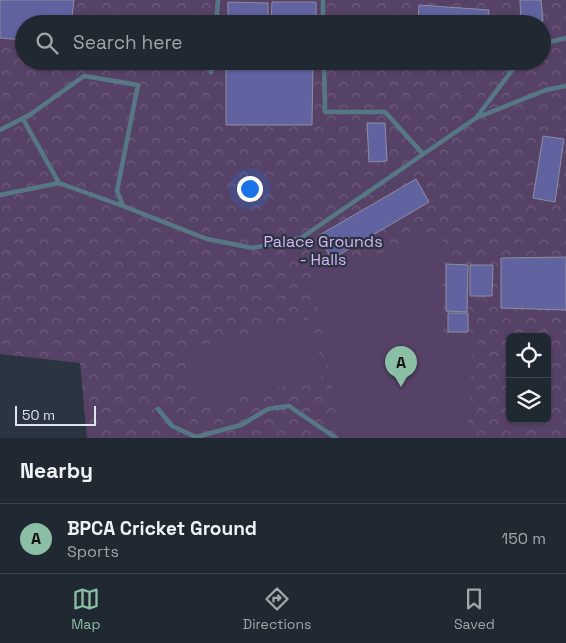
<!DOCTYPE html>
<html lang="en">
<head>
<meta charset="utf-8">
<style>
	:root { --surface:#202831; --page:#2d343d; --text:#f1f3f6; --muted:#a2a6ab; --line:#3d444d; --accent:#8abfa5 }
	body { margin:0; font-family:"Space Grotesk",sans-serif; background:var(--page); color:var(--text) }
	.controls { position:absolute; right:15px; bottom:15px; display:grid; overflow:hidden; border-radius:8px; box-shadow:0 1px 4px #0004 }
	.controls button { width:45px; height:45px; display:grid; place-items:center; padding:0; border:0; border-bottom:1px solid var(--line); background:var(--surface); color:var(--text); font:25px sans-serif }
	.scale { position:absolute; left:15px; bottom:12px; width:81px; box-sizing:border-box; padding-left:5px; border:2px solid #dfe5ed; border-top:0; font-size:14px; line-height:18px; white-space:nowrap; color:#dfe5ed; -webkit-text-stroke:4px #2b3541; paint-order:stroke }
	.you { position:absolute; left:249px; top:188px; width:18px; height:18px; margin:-12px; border:4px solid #fff; border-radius:50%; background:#1a73e8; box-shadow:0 0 0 8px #1a73e833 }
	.badge { display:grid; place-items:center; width:32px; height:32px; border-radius:50%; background:var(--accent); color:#111; font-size:16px; font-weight:700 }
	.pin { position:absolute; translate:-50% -41px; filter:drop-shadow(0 1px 2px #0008) }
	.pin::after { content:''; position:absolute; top:26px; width:18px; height:15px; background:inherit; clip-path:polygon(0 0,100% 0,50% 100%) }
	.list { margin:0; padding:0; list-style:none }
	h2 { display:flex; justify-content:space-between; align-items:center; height:65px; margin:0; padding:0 20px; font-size:21px }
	h2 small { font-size:16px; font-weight:400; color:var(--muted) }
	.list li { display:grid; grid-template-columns:32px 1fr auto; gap:15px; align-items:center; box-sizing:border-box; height:70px; padding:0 20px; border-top:1px solid var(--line) }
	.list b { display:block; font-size:19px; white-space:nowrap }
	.list p { margin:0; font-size:16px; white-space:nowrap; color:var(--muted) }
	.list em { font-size:16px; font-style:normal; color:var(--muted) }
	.icon { flex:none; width:28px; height:28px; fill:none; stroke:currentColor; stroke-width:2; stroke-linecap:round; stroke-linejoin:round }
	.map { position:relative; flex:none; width:566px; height:438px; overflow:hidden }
	.search { position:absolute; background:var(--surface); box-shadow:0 1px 4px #0004; left:15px; right:15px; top:15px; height:55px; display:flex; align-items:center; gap:12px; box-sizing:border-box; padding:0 18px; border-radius:28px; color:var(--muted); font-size:19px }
	.sheet { height:135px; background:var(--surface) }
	nav { display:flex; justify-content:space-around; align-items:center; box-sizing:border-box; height:70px; border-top:1px solid var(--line); background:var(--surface); font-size:14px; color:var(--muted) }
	nav a { display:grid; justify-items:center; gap:2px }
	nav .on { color:var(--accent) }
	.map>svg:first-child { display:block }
	.park { fill:url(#park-crowns); fill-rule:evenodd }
	.pitch { fill:#574267 }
	.building { fill:#6163a1; stroke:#8d8e9f }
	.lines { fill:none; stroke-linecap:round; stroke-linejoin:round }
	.lane { stroke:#567885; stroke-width:4.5 }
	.labels { text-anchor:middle; stroke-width:4.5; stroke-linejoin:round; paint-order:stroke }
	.park-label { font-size:16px; fill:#d9b3f7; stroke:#2b3541 }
</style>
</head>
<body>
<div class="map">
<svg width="566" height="438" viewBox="0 0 566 438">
	<defs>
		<pattern id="park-crowns" width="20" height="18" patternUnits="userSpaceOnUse" patternTransform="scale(1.25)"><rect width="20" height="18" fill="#574267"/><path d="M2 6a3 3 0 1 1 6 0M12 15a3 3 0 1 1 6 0" fill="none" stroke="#6f5d7d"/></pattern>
	</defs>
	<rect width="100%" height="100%" fill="#2b3541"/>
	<!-- park -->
	<path class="park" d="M 0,0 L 566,0 L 566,438 L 87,438 L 80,363 L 0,354 ZM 24,24 L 542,24 L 542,61 L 24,61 ZM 510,337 L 547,337 L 547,419 L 510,419 Z"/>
	<!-- pitch -->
	<path class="pitch" d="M 428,234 L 443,235 L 443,335 L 473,336 L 467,438 L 341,438 L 313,280 Z
		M 310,319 L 325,376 L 198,408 L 183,352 Z"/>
	<!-- building -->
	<path class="building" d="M 0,0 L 74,0 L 71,24 L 24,24 L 24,40 L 0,38 Z
		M 520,0 L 541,0 L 543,21 L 521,22 Z
		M 228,2 L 268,3 L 268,24 L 228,24 Z
		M 272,2 L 316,2 L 316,24 L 271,24 Z
		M 419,5 L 489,10 L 488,24 L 418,24 Z
		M 226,61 L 313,61 L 312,125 L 226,125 Z
		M 440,61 L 486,61 L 485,64 Z
		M 367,123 L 385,123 L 387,161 L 369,162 Z
		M 543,136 L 564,139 L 555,202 L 533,198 Z
		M 416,179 L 429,202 L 332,259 L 318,236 Z
		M 566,257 L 566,310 L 501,308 L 501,258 Z
		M 446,264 L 468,265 L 467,312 L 446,311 Z
		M 470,265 L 493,265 L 492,296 L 470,296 Z
		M 448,313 L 468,313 L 468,332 L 448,332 Z"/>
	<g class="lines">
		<!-- lane -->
		<path class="lane" d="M 323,0 L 323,24
			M 216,24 L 218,0
			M 542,44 L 566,38
			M 324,61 L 325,112 L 385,112 L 423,154
			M 211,72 L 212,61
			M 476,118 L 519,61
			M 23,119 L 59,183 L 123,206
			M 0,130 L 31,114 L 84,76 L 138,85 L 117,191 L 123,206 L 207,239 L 253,248 L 301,238 L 476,118 L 546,90 L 566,86
			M 0,195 L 59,183
			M 158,409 L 172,426 L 196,437 L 241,425 L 268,409 L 289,406 L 336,438"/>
	</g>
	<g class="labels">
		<!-- park labels -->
		<g class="park-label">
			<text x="323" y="247">Palace Grounds<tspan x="323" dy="18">- Halls</tspan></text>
		</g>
	</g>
</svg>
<div class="controls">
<button><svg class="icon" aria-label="locate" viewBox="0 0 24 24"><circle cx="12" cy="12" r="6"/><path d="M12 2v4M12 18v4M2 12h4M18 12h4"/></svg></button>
<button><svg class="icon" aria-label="layers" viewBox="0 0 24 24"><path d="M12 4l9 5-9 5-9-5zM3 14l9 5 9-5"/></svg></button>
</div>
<div class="scale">50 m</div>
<div class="you"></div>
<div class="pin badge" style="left:401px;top:387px">A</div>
<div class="search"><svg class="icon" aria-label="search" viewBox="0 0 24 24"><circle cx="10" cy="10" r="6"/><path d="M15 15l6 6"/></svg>Search here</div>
</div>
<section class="sheet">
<h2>Nearby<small></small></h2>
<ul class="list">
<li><span class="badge">A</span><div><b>BPCA Cricket Ground</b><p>Sports</p></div><em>150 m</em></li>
</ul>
</section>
<nav>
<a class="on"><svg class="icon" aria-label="map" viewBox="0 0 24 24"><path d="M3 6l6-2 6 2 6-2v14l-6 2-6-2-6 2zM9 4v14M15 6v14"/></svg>Map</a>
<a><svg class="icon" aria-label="directions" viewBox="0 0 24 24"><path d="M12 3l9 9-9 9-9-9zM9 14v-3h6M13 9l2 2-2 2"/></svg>Directions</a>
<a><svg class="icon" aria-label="saved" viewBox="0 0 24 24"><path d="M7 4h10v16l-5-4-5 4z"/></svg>Saved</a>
</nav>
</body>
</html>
